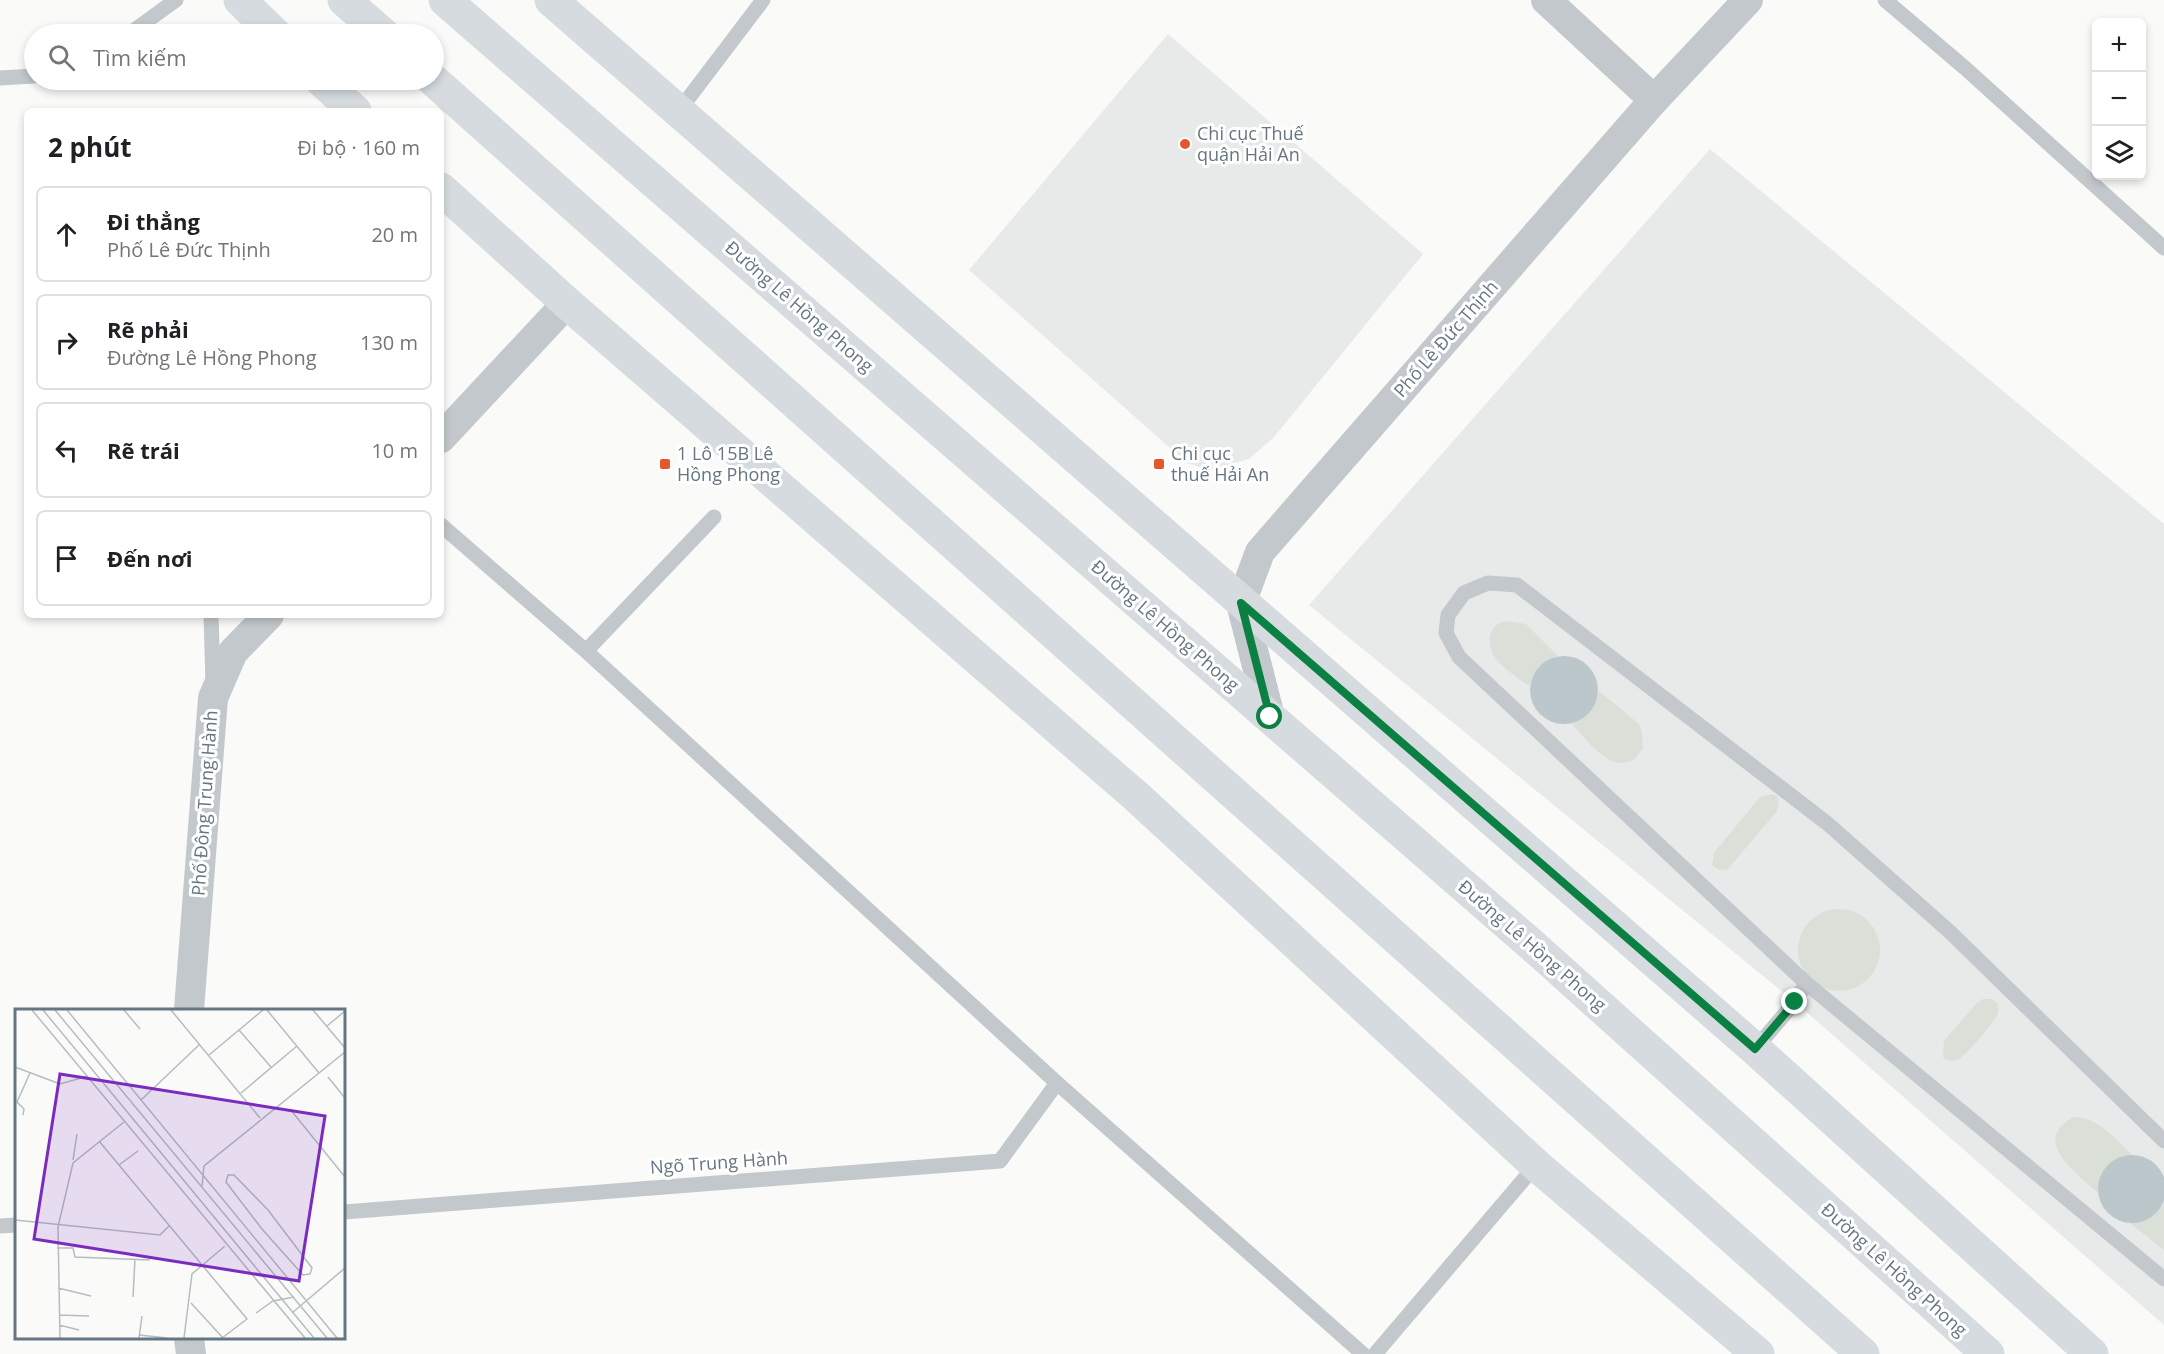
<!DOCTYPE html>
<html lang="vi">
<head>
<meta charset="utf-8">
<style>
	:root { --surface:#fff; --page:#f2f2f2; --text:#202124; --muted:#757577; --line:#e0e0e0 }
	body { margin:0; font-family:"Open Sans",sans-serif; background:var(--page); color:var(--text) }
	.controls { position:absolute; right:18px; top:18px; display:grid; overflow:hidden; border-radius:9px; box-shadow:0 3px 9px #0003 }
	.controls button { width:54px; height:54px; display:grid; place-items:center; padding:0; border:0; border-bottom:2px solid var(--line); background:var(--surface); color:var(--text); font:30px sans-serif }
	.stop { position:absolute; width:18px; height:18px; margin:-14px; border:4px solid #0b8043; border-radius:50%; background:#fff }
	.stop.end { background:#0b8043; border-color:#fff; box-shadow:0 2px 6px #0008 }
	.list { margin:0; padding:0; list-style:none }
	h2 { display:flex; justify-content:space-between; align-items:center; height:78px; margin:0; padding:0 24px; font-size:26px }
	h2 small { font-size:20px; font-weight:400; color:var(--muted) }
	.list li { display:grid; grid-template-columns:39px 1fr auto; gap:18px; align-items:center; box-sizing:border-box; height:96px; margin:0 12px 12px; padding:0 12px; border:2px solid var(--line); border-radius:9px }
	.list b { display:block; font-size:22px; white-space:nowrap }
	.list p { margin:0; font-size:20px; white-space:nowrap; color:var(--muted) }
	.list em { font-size:20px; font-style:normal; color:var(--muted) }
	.icon { flex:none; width:33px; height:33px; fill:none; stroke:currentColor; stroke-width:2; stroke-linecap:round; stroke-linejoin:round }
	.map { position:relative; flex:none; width:2164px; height:1354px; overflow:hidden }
	.search { position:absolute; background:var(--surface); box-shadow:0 3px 9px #0003; left:24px; top:24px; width:420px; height:66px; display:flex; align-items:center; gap:15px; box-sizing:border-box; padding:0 21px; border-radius:33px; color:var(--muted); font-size:22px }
	.panel { position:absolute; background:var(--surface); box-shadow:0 3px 9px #0003; left:24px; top:108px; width:420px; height:510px; border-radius:9px }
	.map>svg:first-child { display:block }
	.built { fill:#e8e9e9 }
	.green { fill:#dadfd7 }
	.water { fill:#bbc7cb }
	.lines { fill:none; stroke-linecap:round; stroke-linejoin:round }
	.service { stroke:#c3c8cc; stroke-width:15 }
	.minor { stroke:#c3c8cc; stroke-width:30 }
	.primary { stroke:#d6dbdf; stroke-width:33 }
	.route { stroke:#0b8043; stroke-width:8 }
	.poi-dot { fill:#e4572e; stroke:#fff; stroke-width:2 }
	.labels { text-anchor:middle; stroke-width:6; stroke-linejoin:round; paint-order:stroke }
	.poi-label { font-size:18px; fill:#657683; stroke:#fff; text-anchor:start }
	.street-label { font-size:18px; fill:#657683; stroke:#fff }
	.inset-road { fill:none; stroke:#b5bdc2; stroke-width:1.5 }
	.view { fill:#7b2cbf; fill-opacity:0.15; stroke:#7b2cbf; stroke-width:3 }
	.inset-edge { fill:none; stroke:#657683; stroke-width:3 }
</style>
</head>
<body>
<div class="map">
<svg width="2164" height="1354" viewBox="0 0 2164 1354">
	<rect width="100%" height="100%" fill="#fafaf8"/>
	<!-- built -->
	<path class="built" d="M 1168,34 L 1423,254 L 1274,437 L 1249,459 L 1209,470 L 1187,463 L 969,270 Z
		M 1710,149 L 2164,524 L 2164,1325 L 1795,1002 L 1309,605 Z"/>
	<!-- green -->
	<path class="green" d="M 1505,621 L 1526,624 L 1558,656 C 1543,661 1533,671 1529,686 C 1514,674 1487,661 1490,637 C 1492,627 1496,624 1505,621 Z
		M 1599,691 L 1639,724 L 1642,733 L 1643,748 C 1640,751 1637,757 1634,759 C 1610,775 1586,738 1572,724 C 1587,718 1596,707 1599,691 Z
		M 1772,794 L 1777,796 L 1779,804 L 1777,811 L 1734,862 L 1728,869 L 1720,870 L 1712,865 L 1714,853 L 1760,797 Z
		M1798 950a41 41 0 1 1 82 0a41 41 0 1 1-82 0Z
		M 1983,999 L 1992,999 L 1997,1003 C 1998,1005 1999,1010 1998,1012 C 1997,1020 1964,1058 1957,1060 C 1951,1062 1947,1060 1943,1057 L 1944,1041 L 1976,1004 Z
		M 2073,1117 C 2099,1117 2115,1139 2132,1155 C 2110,1159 2101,1171 2098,1193 C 2076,1172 2030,1142 2073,1117 Z
		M 2164,1203 L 2164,1250 L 2130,1223 C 2144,1222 2156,1215 2164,1203 Z"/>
	<!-- water -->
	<path class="water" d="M1530 690a34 34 0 1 1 68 0a34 34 0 1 1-68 0Z
		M2098 1189a34 34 0 1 1 68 0a34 34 0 1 1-68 0Z"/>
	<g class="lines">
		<!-- service -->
		<path class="service" d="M 1885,0 L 1965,68 L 2164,248
			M 129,34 L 176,0
			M 0,78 L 34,76
			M 678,112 L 763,0
			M 441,525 L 586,651 L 1057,1083 L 1363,1354
			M 211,615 L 213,683
			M 586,651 L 714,517
			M 1755,1049 L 1795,1002 L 1806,983
			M 2164,1141 L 1950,932 L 1828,824 L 1517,585 L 1488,583 L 1464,593 L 1448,615 L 1446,633 L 1459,657 L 1806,983 L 2164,1279
			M 344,1212 L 1000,1161 L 1057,1083
			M 0,1226 L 16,1225
			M 1375,1354 L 1536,1165"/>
		<!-- minor -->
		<path class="minor" d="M 1546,0 L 1654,100
			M 441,438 L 567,303
			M 1270,717 L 1241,603 L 1260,552 L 1654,100 L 1748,0
			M 189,1010 L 213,698 L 233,652 L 269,615
			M 189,1338 L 191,1354"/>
		<!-- primary -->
		<path class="primary" d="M 240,0 L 275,34
			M 344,0 L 383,34
			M 445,0 L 1533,946 L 1988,1354
			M 551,0 L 1755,1049 L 2092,1354
			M 321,80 L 355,111
			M 433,80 L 1863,1354
			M 441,189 L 567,303 L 1137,797 L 1536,1165 L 1758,1354"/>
	</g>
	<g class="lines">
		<!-- route -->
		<path class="route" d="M 1270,717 L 1241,603 L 1755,1049 L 1795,1002"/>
	</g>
	<!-- markers -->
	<g class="poi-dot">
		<circle cx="1185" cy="144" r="6"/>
		<rect x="659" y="458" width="12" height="12" rx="3"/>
		<rect x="1153" y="458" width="12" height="12" rx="3"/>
	</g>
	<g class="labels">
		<!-- poi labels -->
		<g class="poi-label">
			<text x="1197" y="140">Chi cục Thuế<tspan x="1197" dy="21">quận Hải An</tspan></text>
			<text x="677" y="460">1 Lô 15B Lê<tspan x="677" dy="21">Hồng Phong</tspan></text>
			<text x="1171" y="460">Chi cục<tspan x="1171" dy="21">thuế Hải An</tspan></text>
		</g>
		<!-- street labels -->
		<g class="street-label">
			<text transform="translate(799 307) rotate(41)" y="6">Đường Lê Hồng Phong</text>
			<text transform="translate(1446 339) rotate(-49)" y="6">Phố Lê Đức Thịnh</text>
			<text transform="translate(1165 626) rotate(41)" y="6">Đường Lê Hồng Phong</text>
			<text transform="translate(205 803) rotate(-86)" y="6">Phố Đông Trung Hành</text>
			<text transform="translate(1532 946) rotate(41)" y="6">Đường Lê Hồng Phong</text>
			<text transform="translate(719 1163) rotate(-4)" y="6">Ngõ Trung Hành</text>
			<text transform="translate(1894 1270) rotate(42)" y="6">Đường Lê Hồng Phong</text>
		</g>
	</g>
	<!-- overview -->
	<g transform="translate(15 1009)">
		<rect width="330" height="330" fill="#fafaf8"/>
		<path class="inset-road" d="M 17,1 L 290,329M 28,1 L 299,329M 40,1 L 312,329M 52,1 L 322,329M 109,1 L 125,20M 156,1 L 245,109M 252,1 L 304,64M 298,1 L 330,39M 312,17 L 330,2M 224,21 L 256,58M 194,46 L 248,1M 0,58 L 45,75 L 73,67M 313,68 L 330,89M 226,84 L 282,37M 126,91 L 185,35M 275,100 L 330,168M 8,106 L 9,100 L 2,93 L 15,64M 84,132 L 232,310 L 207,329M 58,151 L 62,125M 104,156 L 123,142M 213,166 L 219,166 L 253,201 L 297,259 L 295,265 L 288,266 L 247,220 L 211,173 ZM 187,177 L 189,157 L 330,43M 0,211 L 145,226 L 154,217M 42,239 L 58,239 L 60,248 L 135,251M 43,279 L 76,287M 118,288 L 120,250M 176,294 L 208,329M 241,304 L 258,292 L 279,288M 277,304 L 330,259M 44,306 L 74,307M 44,316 L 64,321M 124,326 L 152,329M 45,329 L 43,218 L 58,154 L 109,113M 124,329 L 127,307M 169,329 L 177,265 L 210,237"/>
		<path class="view" d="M 45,65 L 310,107 L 284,272 L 19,230 Z"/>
		<rect width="330" height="330" class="inset-edge"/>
	</g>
</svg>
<div class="controls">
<button>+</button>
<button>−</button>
<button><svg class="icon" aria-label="layers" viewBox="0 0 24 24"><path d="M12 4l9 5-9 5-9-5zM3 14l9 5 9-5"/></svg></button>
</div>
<div class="stop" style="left:1270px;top:717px"></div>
<div class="stop end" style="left:1795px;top:1002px"></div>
<div class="search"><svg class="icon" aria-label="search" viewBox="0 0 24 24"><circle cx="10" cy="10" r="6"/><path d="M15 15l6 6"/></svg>Tìm kiếm</div>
<section class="panel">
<h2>2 phút<small>Đi bộ · 160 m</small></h2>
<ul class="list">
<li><svg class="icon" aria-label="ahead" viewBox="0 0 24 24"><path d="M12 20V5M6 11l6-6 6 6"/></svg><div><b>Đi thẳng</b><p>Phố Lê Đức Thịnh</p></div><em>20 m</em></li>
<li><svg class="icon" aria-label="right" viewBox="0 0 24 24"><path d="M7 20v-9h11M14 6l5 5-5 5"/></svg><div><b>Rẽ phải</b><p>Đường Lê Hồng Phong</p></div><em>130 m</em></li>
<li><svg class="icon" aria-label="left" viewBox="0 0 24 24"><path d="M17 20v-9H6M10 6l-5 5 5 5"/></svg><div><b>Rẽ trái</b></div><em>10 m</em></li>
<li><svg class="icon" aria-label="arrive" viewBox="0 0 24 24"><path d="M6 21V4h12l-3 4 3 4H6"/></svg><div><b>Đến nơi</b></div></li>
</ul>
</section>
</div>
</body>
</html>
